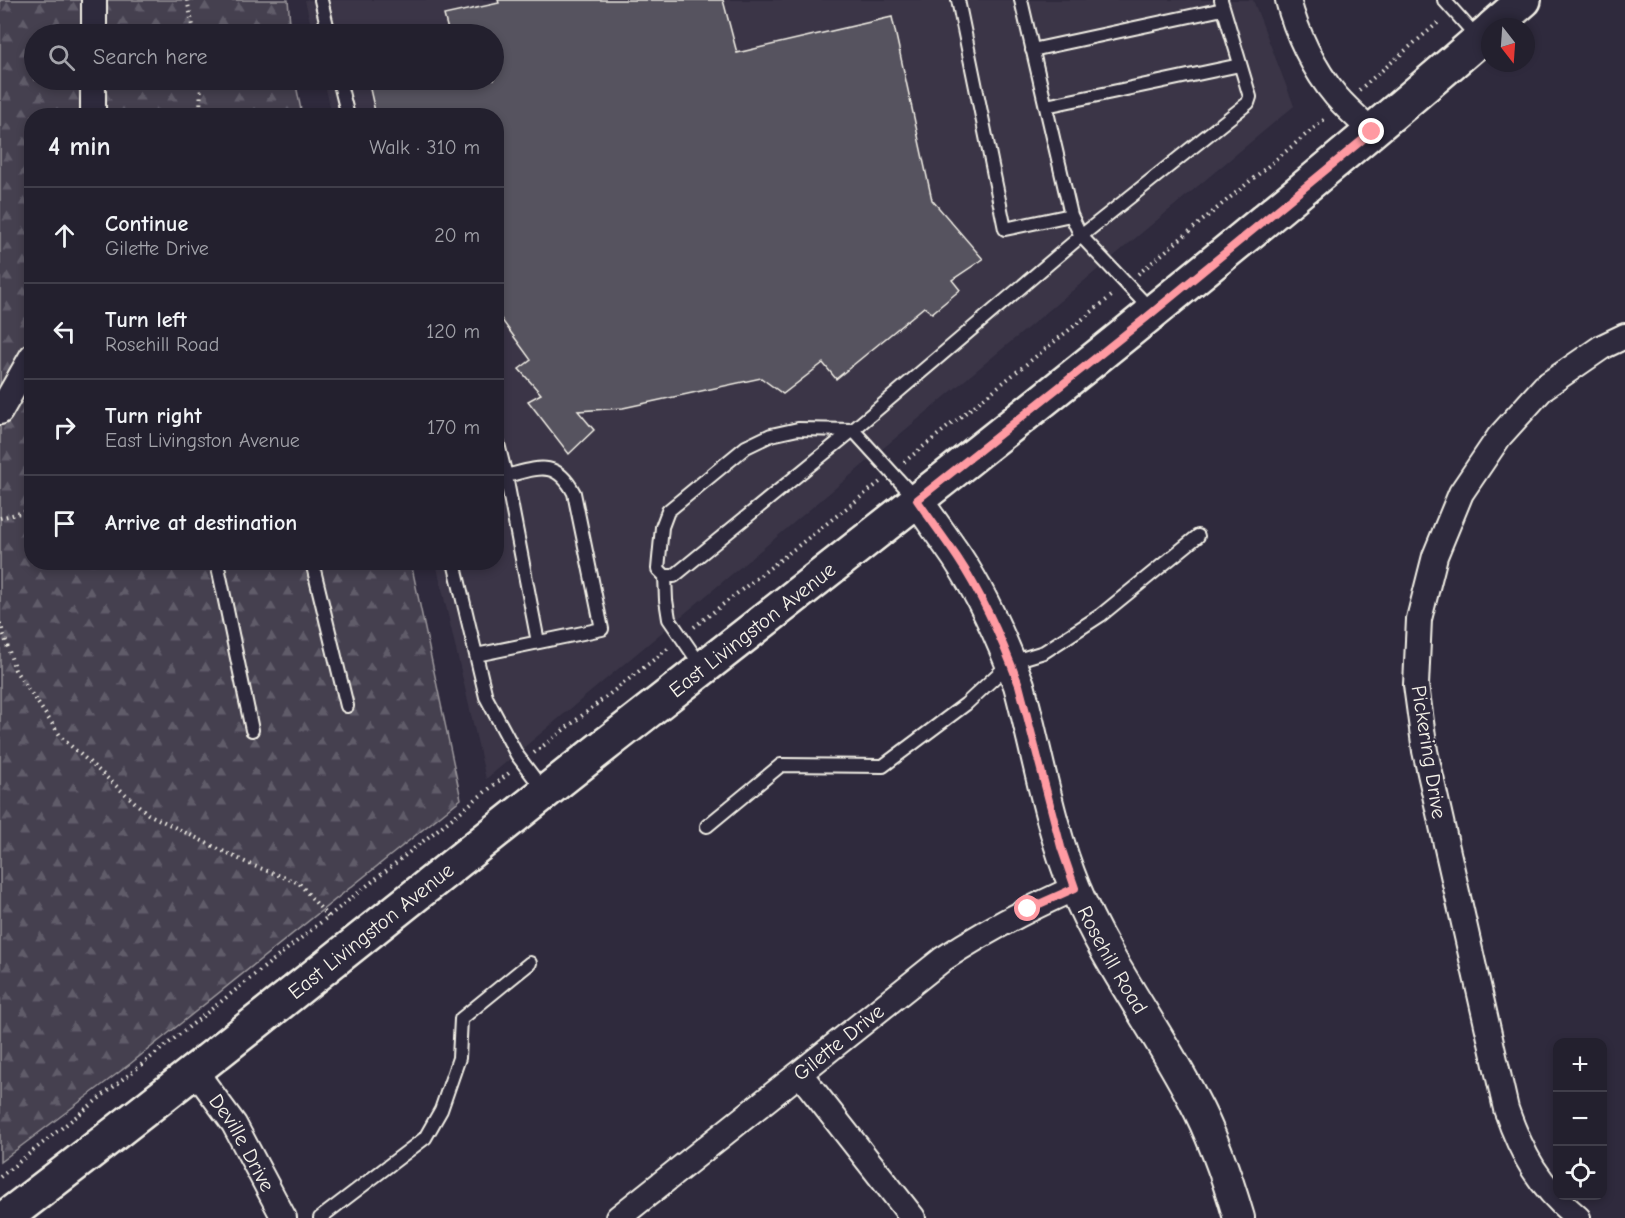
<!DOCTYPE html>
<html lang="en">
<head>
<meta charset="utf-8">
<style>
	:root { --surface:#23202e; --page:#2f2d3a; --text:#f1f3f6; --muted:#a3a3aa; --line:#403e4a }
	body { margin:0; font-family:"Comic Neue",sans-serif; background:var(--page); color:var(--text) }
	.controls { position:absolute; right:18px; bottom:18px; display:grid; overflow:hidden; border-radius:12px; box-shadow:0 3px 9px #0003 }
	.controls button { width:54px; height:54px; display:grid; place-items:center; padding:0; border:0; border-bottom:2px solid var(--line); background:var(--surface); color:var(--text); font:30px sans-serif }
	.compass { position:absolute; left:1481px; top:18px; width:54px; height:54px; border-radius:50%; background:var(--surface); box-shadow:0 3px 9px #0003; rotate:163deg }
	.stop { position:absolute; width:18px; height:18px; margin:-14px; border:4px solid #ff9aa2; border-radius:50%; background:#fff }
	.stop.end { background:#ff9aa2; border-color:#fff; box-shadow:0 2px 6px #0008 }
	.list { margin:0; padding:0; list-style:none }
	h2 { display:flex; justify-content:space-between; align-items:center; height:78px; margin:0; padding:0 24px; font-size:26px }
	h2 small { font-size:20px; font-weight:400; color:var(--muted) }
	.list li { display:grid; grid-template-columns:39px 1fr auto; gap:18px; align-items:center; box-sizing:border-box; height:96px; padding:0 24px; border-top:2px solid var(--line) }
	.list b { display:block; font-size:22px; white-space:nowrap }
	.list p { margin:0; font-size:20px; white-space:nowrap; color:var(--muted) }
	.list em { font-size:20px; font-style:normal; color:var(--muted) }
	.icon { flex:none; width:33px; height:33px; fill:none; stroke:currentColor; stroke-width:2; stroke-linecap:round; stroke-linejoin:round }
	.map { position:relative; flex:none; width:1625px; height:1218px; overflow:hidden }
	.search { position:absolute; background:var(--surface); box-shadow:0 3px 9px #0003; left:24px; top:24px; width:480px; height:66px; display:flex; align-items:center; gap:15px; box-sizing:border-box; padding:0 21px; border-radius:33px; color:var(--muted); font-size:22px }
	.panel { position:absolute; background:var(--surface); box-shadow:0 3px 9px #0003; left:24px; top:108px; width:480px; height:462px; border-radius:24px }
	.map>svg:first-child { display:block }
	.built { fill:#3b3647 }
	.forest { fill:url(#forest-firs); stroke:#9c989c; stroke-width:1.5 }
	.building { fill:#56525f; stroke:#f4f1e8; stroke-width:1.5 }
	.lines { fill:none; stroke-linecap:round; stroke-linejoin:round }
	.service-casing { stroke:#f4f1e8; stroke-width:16 }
	.minor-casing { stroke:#f4f1e8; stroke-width:28 }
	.tertiary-casing { stroke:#f4f1e8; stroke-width:34 }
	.secondary-casing { stroke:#f4f1e8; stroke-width:38 }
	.path { stroke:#f4f1e8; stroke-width:4; stroke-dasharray:1.5 4.5; stroke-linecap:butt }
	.service { stroke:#2f2a3d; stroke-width:12 }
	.minor { stroke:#2f2a3d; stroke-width:24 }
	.tertiary { stroke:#2f2a3d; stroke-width:30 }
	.secondary { stroke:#2f2a3d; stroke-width:33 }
	.route { stroke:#ff9aa2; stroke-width:8 }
	.labels { text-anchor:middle; stroke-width:5; stroke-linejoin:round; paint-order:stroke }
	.street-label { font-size:21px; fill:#f4f1e8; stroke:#2f2a3d }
</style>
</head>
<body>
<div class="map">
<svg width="1625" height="1218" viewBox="0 0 1625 1218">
	<defs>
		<pattern id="forest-firs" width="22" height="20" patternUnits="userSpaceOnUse" patternTransform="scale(1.5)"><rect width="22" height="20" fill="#454050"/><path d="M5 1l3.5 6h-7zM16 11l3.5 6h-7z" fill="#605c69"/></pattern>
	</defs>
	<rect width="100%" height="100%" fill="#2f2a3d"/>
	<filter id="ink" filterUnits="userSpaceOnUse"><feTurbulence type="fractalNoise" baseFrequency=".0167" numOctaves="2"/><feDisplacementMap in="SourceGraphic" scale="12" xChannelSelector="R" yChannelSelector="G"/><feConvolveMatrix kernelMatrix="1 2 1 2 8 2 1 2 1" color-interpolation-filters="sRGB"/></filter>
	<g filter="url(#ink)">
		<!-- built -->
		<path class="built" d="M 305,0 L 1253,0 L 1294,106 L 486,779 L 436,563 L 496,562 L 496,116 L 332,115 L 324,80 L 494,80 L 494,34 L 313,34 Z"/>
		<!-- forest -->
		<path class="forest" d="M 0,0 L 288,0 L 291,34 L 34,34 L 34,80 L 295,80 L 302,115 L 32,116 L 32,562 L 411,563 L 461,799 L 130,1064 L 0,1162 Z"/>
		<!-- building -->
		<path class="building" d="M 498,0 L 723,0 L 737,53 L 892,17 L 932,200 L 983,259 L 952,280 L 960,290 L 932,313 L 924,307 L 836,379 L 823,363 L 783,394 L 761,378 L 623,408 L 578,411 L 594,430 L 569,454 L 528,401 L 541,394 L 519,369 L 531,360 L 496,312 L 496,116 L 376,116 L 368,80 L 494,80 L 494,34 L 449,34 L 444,15 L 499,3 Z"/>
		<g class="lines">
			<!-- service casing -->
			<g class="service-casing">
				<path id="service" d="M 321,0 L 329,34
					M 958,0 L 1005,229 L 1071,215
					M 1021,0 L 1071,215 L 1081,236 L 1248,103 L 1250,97 L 1221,0
					M 1444,0 L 1478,38
					M 1032,50 L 1223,9
					M 339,80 L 348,116
					M 1046,106 L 1240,65
					M 506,476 L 538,642
					M 915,498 L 853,430 L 1081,236 L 1152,311
					M 217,562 L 252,730
					M 312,562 L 347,706
					M 454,562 L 486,697 L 517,755 L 544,791
					M 665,576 L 674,576 L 853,430 L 798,429 L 771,435 L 746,447 L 668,511 L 662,527 L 658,569 L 665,576 L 666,600 L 669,619 L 702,667
					M 476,655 L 602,629 L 574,493 C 556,459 538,468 506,476 L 496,436
					M 707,826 L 781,765 L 883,766 L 966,704 L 1011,662 L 1044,652 L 1101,615 L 1198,536
					M 320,1218 L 425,1138 L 441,1110 L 459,1058 L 461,1019 L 530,963"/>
			</g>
			<!-- minor casing -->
			<g class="minor-casing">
				<g id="minor">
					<path d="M 1288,0 C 1296,32 1314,70 1336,96 C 1347,109 1360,120 1373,132"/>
					<path d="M 94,34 L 94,0"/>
					<path d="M 93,116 L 93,80"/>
					<path d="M 0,412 L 32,356"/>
					<path id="s1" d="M 195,1071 L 234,1124 L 284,1218"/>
					<path d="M 800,1074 L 913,1218"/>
					<path id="s2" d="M 618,1218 L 943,959 C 985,931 1028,909 1075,888"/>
					<path d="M 1578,1218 C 1539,1186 1522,1155 1506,1109 L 1425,751 L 1416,685 L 1419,619 L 1435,556 L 1461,493 L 1499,437 L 1544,387 L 1602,347 L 1625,336"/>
				</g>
			</g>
			<!-- tertiary casing -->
			<g class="tertiary-casing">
				<g id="tertiary">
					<path id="s3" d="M 917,500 C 930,519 944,538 957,557 C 983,596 1003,642 1019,685 C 1037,751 1049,826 1075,888 C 1106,963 1156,1027 1193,1099 C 1213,1136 1227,1177 1239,1218"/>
				</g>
			</g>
			<!-- secondary casing -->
			<g class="secondary-casing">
				<g id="secondary">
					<path d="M 1493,27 L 1524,0"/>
					<path id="s4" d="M 5,1218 C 208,1064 405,902 605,745 C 904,511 1204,278 1490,30"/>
				</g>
			</g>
			<!-- path -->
			<path class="path" d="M 187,0 L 195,34
				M 1359,90 L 1440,21
				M 200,116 L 201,80
				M 1138,274 L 1326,118
				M 904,462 L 1114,294
				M 0,518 L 32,510
				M 0,623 L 15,670 L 62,738 L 148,814 L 249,864 L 299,883 L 328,917
				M 694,627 L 880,482
				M 534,753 L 670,647
				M 0,1177 L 509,773"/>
			<!-- service -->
			<use href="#service" class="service"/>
			<!-- minor -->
			<use href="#minor" class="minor"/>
			<!-- tertiary -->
			<use href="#tertiary" class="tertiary"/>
			<!-- secondary -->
			<use href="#secondary" class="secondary"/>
		</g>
	</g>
	<g class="lines" filter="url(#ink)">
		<!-- route -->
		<path class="route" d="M 1028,909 L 1075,888 L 1061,847 L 1019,685 C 1003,642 983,596 957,557 C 944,538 930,519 917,500 L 1147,317 L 1372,132"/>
	</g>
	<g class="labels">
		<!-- street labels -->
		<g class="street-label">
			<text dy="7" stroke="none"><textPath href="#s4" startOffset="951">East Livingston Avenue</textPath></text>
			<text transform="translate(1429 752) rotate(81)" y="7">Pickering Drive</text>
			<text dy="7" stroke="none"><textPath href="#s4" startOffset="465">East Livingston Avenue</textPath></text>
			<text dy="7" stroke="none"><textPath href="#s3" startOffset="504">Rosehill Road</textPath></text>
			<text dy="7" stroke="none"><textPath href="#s2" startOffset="282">Gilette Drive</textPath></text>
			<text dy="7" stroke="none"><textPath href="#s1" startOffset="86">Deville Drive</textPath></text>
		</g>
	</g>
</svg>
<div class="controls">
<button>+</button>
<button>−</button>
<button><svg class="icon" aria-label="locate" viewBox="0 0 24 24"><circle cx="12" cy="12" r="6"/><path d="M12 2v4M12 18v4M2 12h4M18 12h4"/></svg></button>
</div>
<svg class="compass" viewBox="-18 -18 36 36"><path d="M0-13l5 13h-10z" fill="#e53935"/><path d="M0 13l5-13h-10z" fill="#a3a3aa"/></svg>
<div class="stop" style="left:1028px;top:909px"></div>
<div class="stop end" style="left:1372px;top:132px"></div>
<div class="search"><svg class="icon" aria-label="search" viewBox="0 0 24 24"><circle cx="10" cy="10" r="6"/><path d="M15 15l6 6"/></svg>Search here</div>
<section class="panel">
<h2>4 min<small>Walk · 310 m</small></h2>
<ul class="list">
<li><svg class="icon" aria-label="ahead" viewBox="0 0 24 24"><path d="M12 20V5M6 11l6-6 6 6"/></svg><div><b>Continue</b><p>Gilette Drive</p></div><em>20 m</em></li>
<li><svg class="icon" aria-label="left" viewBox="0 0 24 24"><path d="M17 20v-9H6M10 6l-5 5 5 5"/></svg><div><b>Turn left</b><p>Rosehill Road</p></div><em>120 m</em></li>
<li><svg class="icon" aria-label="right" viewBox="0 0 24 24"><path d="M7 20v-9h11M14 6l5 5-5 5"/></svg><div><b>Turn right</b><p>East Livingston Avenue</p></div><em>170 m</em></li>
<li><svg class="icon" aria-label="arrive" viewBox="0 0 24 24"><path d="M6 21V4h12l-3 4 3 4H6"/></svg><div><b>Arrive at destination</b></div></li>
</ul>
</section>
</div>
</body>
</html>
